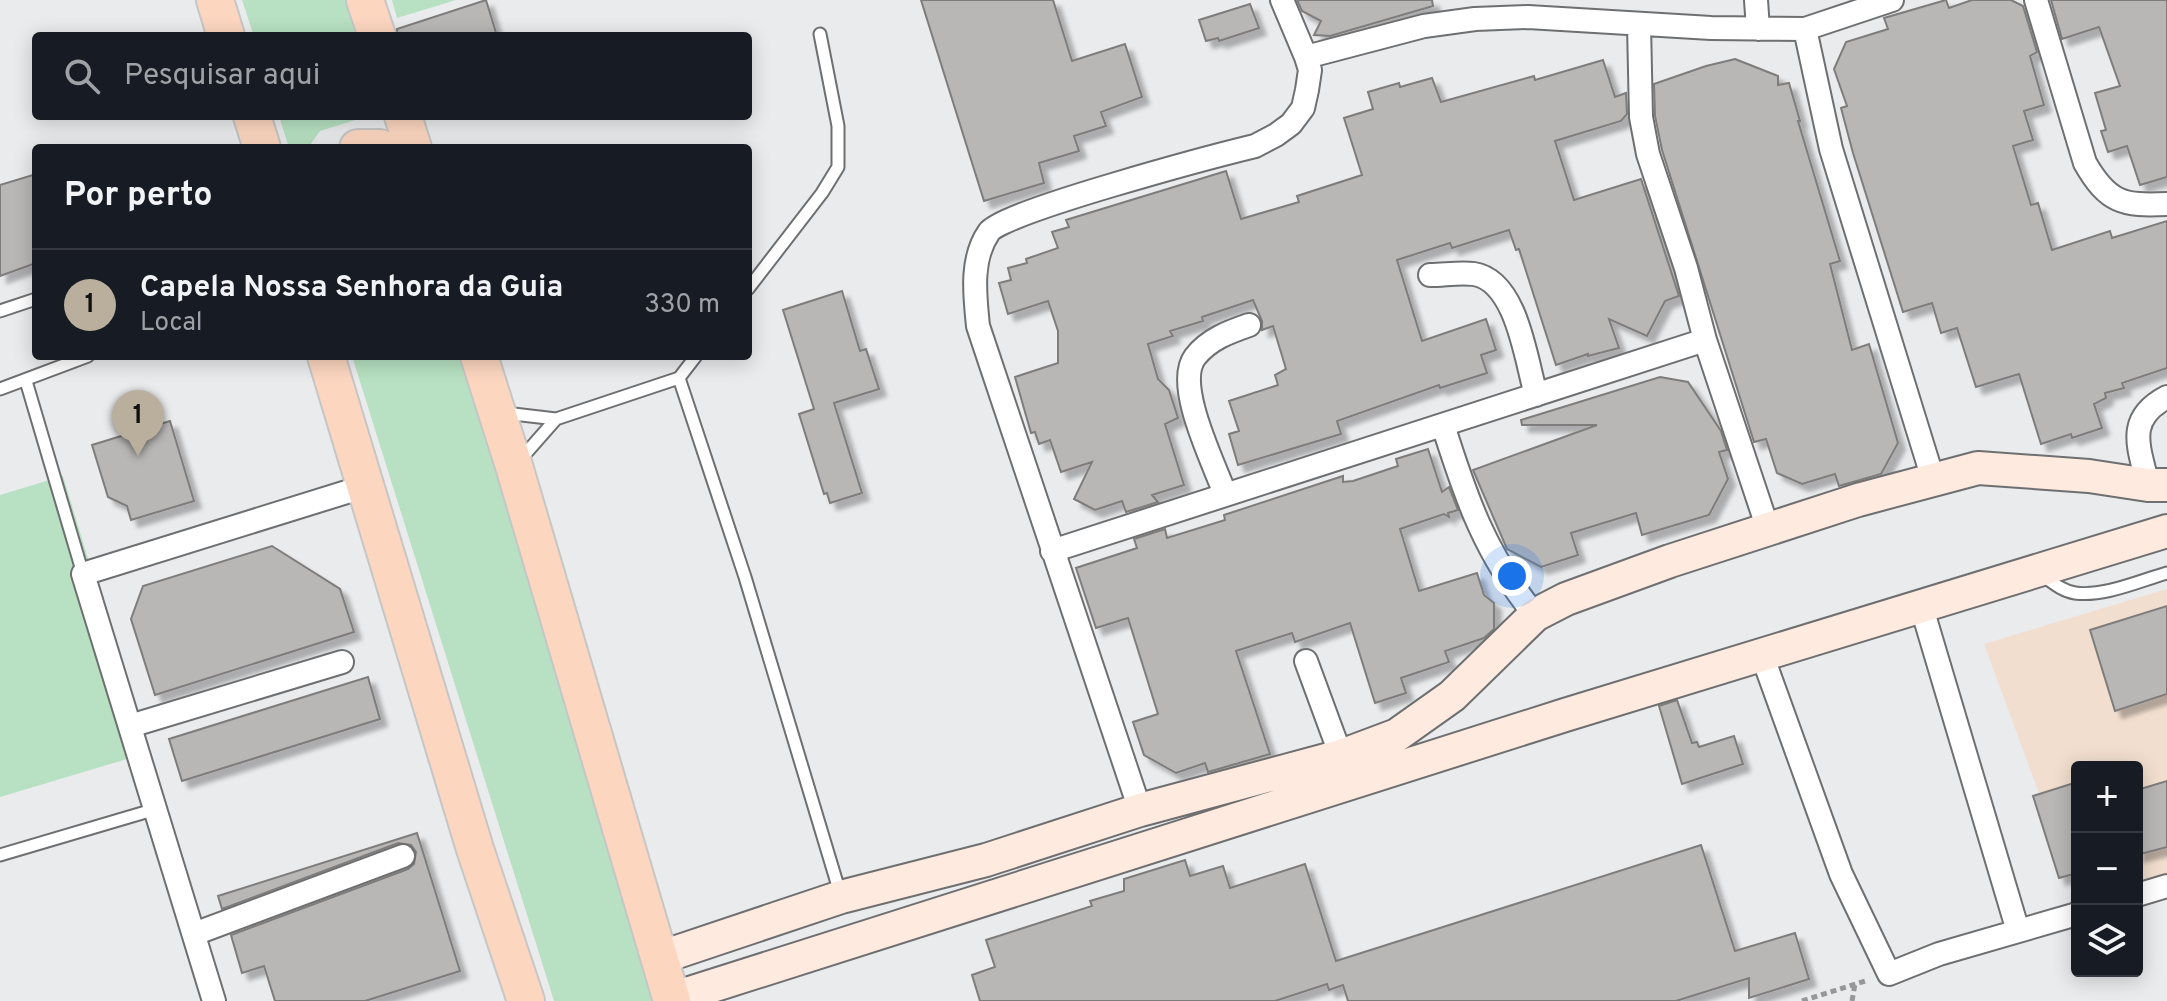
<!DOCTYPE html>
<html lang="pt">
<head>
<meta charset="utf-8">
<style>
	:root { --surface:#171b24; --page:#20242c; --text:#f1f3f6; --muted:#9ea1a6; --line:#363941; --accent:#b9af9c }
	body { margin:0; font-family:Overpass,sans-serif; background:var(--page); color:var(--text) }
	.controls { position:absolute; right:24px; bottom:24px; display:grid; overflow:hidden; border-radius:8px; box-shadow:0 4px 20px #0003 }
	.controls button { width:72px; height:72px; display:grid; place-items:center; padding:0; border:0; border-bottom:2px solid var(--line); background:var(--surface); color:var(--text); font:40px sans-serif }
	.you { position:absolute; left:1512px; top:576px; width:28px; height:28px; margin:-20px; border:6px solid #fff; border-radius:50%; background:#1a73e8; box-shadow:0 0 0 12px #1a73e833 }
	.badge { display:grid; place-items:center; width:52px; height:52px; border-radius:50%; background:var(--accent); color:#111; font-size:26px; font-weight:700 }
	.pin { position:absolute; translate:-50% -66px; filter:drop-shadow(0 2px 4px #0008) }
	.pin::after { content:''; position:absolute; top:42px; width:28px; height:24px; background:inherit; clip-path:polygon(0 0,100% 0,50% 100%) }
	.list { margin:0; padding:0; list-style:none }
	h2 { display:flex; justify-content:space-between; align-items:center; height:104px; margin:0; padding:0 32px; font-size:34px }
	h2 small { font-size:26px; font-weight:400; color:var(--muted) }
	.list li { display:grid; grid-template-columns:52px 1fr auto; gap:24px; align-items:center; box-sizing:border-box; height:112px; padding:0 32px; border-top:2px solid var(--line) }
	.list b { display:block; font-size:30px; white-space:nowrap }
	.list p { margin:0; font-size:26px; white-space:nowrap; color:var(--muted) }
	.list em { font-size:26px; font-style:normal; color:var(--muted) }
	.icon { flex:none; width:44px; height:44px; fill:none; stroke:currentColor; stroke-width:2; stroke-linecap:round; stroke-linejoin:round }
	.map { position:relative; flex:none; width:2167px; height:1001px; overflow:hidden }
	.search { position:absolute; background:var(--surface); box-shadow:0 4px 20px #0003; left:32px; top:32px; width:720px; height:88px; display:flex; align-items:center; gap:20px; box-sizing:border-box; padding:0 28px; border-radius:8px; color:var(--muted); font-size:30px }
	.panel { position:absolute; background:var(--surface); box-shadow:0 4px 20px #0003; left:32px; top:144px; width:720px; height:216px; border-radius:8px }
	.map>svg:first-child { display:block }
	.commercial { fill:#f1dece }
	.green { fill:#b7e1c2 }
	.building { fill:#b8b7b6; stroke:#7f7d7c; stroke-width:2; filter:url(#shadow) }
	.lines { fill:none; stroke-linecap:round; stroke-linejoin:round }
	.lane-casing { stroke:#6e6f70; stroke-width:15 }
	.street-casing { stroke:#6e6f70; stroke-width:26 }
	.secondary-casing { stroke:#6e6f70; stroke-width:36 }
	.primary-casing { stroke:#c6c6c6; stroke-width:40 }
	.path { stroke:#979799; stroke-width:5; stroke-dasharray:6 4; stroke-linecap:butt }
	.lane { stroke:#fff; stroke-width:11 }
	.street { stroke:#fff; stroke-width:22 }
	.secondary { stroke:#feeadf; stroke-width:32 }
	.primary { stroke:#fcd6bf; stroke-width:36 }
</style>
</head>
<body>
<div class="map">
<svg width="2167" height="1001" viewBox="0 0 2167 1001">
	<defs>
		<filter id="shadow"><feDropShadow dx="7" dy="7" stdDeviation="2" flood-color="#0004"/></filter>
	</defs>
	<rect width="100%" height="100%" fill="#eaebed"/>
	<!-- commercial -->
	<path class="commercial" d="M 2167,589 L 2167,882 L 2137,893 L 2137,767 L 2077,767 L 2077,896 L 1984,644 Z"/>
	<!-- green -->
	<path class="green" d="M 242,0 L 364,0 L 376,36 L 254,36 Z
		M 392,0 L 456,0 L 397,18 Z
		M 279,116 L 368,116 L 320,131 L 308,148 L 289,148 Z
		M 352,356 L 471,356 L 674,1001 L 554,1001 Z
		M 63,476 L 147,753 L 0,797 L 0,495 Z"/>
	<!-- building -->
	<path class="building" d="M 486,0 L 497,36 L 397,36 L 397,29 Z
		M 921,0 L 1053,0 L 1072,61 L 1125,44 L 1142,97 L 1101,112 L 1106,126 L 1074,136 L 1079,151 L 1039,163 L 1044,183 L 984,201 Z
		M 1297,0 L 1432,0 L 1433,6 L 1330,36 L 1314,35 L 1321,21 L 1302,11 Z
		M 1946,0 L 1949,8 L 1972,0 L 2011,0 L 2023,6 L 2037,52 L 2030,56 L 2044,105 L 2024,111 L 2033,140 L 2013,146 L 2031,205 L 2038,203 L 2052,250 L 2110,231 L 2112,238 L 2167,221 L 2167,368 L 2122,383 L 2124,388 L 2105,393 L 2106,398 L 2094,404 L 2102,428 L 2072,438 L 2071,434 L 2041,444 L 2019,374 L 1976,387 L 1957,328 L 1941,333 L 1932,303 L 1903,312 L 1853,153 L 1841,108 L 1847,106 L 1834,69 L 1846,42 L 1888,29 L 1884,18 Z
		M 2051,0 L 2167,0 L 2167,177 L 2140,185 L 2127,146 L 2108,152 L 2101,131 L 2106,130 L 2095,93 L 2120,86 L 2099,27 L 2062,39 Z
		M 1250,4 L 1259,28 L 1219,41 L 1218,38 L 1206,41 L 1199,20 Z
		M 1735,59 L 1778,76 L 1778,85 L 1789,83 L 1800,121 L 1798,121 L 1840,261 L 1830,264 L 1852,350 L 1869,344 L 1898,443 L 1881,474 L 1839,486 L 1835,474 L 1802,484 L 1777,473 L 1766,439 L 1754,442 L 1662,150 L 1655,116 L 1654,84 L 1706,66 Z
		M 1603,60 L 1615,97 L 1626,93 L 1627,114 L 1621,121 L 1555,141 L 1574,200 L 1641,179 L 1679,296 L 1665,301 L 1647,336 L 1609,319 L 1619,348 L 1588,356 L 1588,354 L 1556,365 L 1519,249 L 1516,250 L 1509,230 L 1452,248 L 1450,243 L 1397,260 L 1422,341 L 1486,319 L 1496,350 L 1481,355 L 1487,373 L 1440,388 L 1439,385 L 1337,421 L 1341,434 L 1238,465 L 1229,434 L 1239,431 L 1229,401 L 1278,385 L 1275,375 L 1286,369 L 1273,326 L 1262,330 L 1262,321 L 1253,300 L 1202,317 L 1203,321 L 1170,331 L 1173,336 L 1148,344 L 1158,379 L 1169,390 L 1178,418 L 1165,424 L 1184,485 L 1152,495 L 1158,502 L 1126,512 L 1122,501 L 1095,510 L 1074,499 L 1092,462 L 1061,472 L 1050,440 L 1039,444 L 1035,432 L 1031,433 L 1015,377 L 1058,363 L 1058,331 L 1048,301 L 1008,314 L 999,283 L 1011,280 L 1008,268 L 1027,263 L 1026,259 L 1058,248 L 1052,232 L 1069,227 L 1066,220 L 1226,171 L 1241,219 L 1299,202 L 1297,196 L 1362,175 L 1344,118 L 1373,109 L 1368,92 L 1399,83 L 1400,87 L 1432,78 L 1441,102 L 1534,76 L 1535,80 Z
		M 36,174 L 36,263 L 0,276 L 0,185 Z
		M 842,291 L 860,351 L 866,349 L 879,389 L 834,403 L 862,493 L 830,503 L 827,493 L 824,494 L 799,414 L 814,409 L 783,310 Z
		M 1660,377 L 1688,382 L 1721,431 L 1727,450 L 1719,452 L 1728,479 L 1709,515 L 1642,535 L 1636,513 L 1571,533 L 1578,555 L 1541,567 L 1507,549 L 1473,470 L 1597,425 L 1522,425 L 1521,420 Z
		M 170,421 L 194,501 L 131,520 L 127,506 L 108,497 L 92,445 Z
		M 1428,449 L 1442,492 L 1449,487 L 1458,510 L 1448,513 L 1449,517 L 1444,514 L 1400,529 L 1419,591 L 1477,573 L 1484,595 L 1494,603 L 1494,629 L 1484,638 L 1445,651 L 1449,662 L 1401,678 L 1406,693 L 1375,703 L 1350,623 L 1295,642 L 1292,633 L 1236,651 L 1270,754 L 1208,772 L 1205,763 L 1176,773 L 1144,755 L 1133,722 L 1158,714 L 1128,618 L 1096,628 L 1076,568 L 1137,548 L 1134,539 L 1165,529 L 1167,538 L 1225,520 L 1224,515 L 1343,476 L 1343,482 L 1353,481 L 1398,466 L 1396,459 Z
		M 272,546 L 340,589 L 354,632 L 155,695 L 131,619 L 143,586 Z
		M 2167,606 L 2167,694 L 2115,711 L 2090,630 Z
		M 368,677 L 380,719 L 182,781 L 169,739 Z
		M 1677,700 L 1692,743 L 1697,742 L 1699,747 L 1734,736 L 1743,764 L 1682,784 L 1659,706 Z
		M 2167,781 L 2167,847 L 2137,855 L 2137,790 Z
		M 2077,782 L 2077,873 L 2059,878 L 2033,796 Z
		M 417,833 L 460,971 L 365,1001 L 275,1001 L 264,966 L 242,973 L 231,935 L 408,869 L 414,864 L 416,852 L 411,845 L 398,843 L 222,909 L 218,896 Z
		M 1701,845 L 1735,951 L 1795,933 L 1809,979 L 1749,998 L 1749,978 L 1676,1001 L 1348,1001 L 1343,985 L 1329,990 L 1327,984 L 1275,1001 L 980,1001 L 972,975 L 995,967 L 986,940 L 1092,906 L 1090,901 L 1124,891 L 1124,879 L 1185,860 L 1190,876 L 1223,866 L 1230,888 L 1305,864 L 1336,961 Z"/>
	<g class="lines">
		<!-- lane casing -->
		<g class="lane-casing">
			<path id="lane" d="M 748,289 L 822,193 L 838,167 L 838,126 L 820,34
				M 0,311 L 36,299
				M 679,378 L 745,577 L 840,893
				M 26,381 L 83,574
				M 0,389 L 88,356
				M 505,413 L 556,419 L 679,378 L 696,356
				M 519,461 L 556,419
				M 2042,575 C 2052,582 2062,591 2075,593 C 2104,597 2139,581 2167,573
				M 0,855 L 156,809"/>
		</g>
		<!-- street casing -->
		<g class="street-casing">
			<path id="street" d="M 1756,0 L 1758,29
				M 2036,0 L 2085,163 C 2108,203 2123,206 2167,204
				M 1639,25 L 1641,117 L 1648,154 L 1686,268 L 1705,340 L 1768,529
				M 1805,29 L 1831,149 L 1933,479
				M 1306,57 L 1424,26 L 1475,19 L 1528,17 L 1711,28 L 1805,29 L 1892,0
				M 1430,275 C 1444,275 1460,272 1474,274 C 1517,281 1526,360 1536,395
				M 1443,425 C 1466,498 1485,554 1535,615
				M 2148,485 C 2139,447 2125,419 2167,397
				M 1225,494 C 1214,463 1174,385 1195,357 C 1209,339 1229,332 1249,325
				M 1052,551 L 1705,340
				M 1921,605 L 2018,931
				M 1762,655 L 1841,874 L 1889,974 L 1939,954 L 2077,914
				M 1306,661 L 1341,756
				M 130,726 L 342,662
				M 1140,810 L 978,326 C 975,296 970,259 989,232 C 1002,212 1218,155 1255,146 L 1276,135 L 1291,124 L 1303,108 L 1307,90 L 1310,70 L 1306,57 L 1282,0
				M 2137,895 L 2167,886
				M 194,934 L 403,856
				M 214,1001 L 83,574 L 366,486"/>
		</g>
		<!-- secondary casing -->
		<g class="secondary-casing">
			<path id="secondary" d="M 659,958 L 841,897 L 986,860 L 1140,810 L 1341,756 L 1397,735 L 1452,696 L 1535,615 L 1566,599 L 1670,561 L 1858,500 L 1978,468 L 2089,476 L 2148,485 L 2167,485
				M 671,999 L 1565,715 L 2167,531"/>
		</g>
		<!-- primary casing -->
		<g class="primary-casing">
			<path id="primary" d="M 215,0 L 226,36
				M 365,0 L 377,36
				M 252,116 L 262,148
				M 403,116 L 413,148
				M 358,148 L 380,148
				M 326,356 L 475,849 L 526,1001
				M 479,356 L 514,466 L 672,1001"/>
		</g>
		<!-- path -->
		<path class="path" d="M 1802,1001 L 1865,981
			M 1852,1001 L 1855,984"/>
		<!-- lane -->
		<use href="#lane" class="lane"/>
		<!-- street -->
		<use href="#street" class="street"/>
		<!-- secondary -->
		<use href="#secondary" class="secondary"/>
		<!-- primary -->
		<use href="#primary" class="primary"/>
	</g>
</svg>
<div class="controls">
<button>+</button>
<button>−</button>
<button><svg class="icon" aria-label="layers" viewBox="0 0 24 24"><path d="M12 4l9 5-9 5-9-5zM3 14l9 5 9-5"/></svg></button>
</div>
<div class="you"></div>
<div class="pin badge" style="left:138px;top:456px">1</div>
<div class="search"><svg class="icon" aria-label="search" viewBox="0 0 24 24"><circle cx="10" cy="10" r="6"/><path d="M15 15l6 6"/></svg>Pesquisar aqui</div>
<section class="panel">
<h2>Por perto<small></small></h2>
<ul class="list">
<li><span class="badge">1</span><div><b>Capela Nossa Senhora da Guia</b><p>Local</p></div><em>330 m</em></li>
</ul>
</section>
</div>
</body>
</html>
